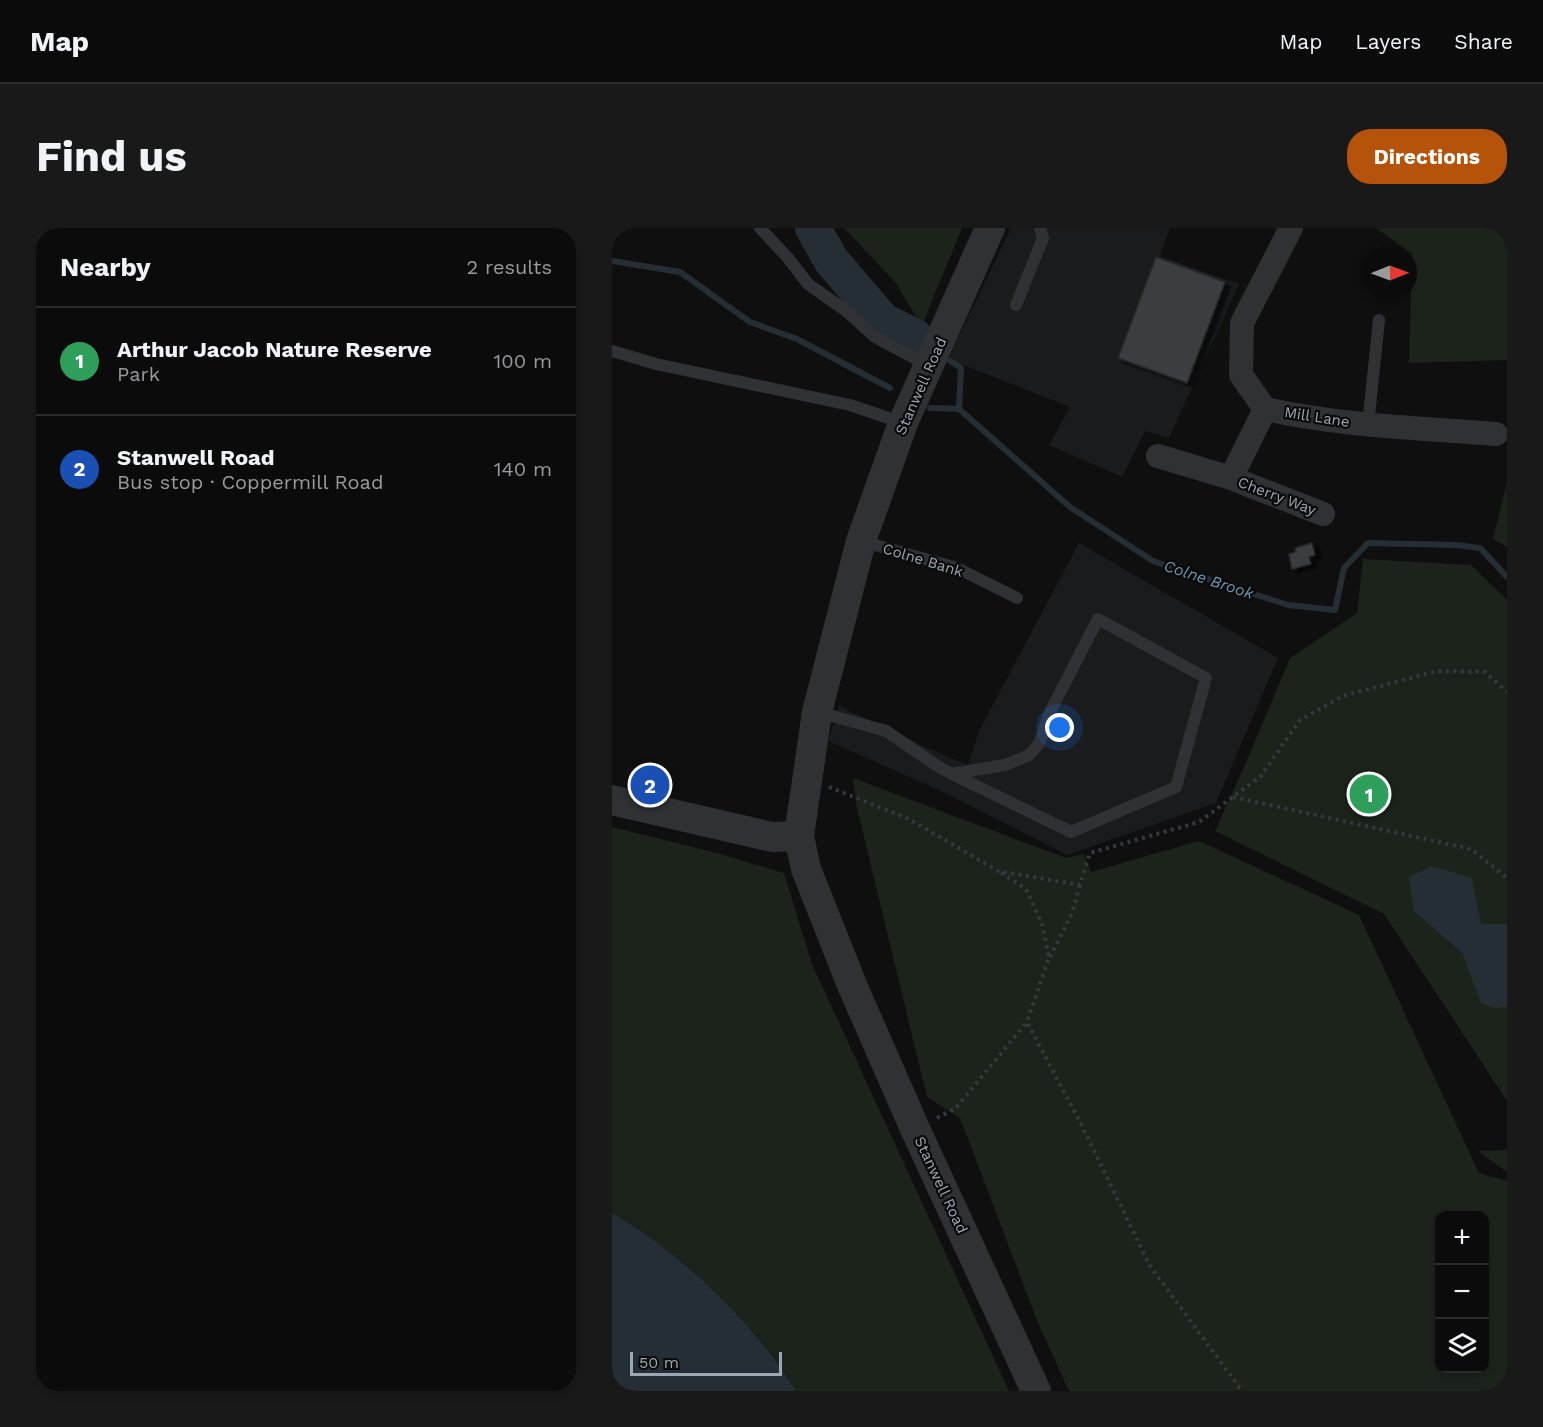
<!DOCTYPE html>
<html lang="en">
<head>
<meta charset="utf-8">
<style>
	:root { --surface:#0b0b0c; --page:#19191a; --text:#f1f3f6; --muted:#9a9b9d; --line:#2b2b2d; --accent:#b45309 }
	body { margin:0; font-family:"Work Sans",sans-serif; background:var(--page); color:var(--text) }
	.controls { position:absolute; right:18px; bottom:18px; display:grid; overflow:hidden; border-radius:12px; box-shadow:0 3px 9px #0003 }
	.controls button { width:54px; height:54px; display:grid; place-items:center; padding:0; border:0; border-bottom:2px solid var(--line); background:var(--surface); color:var(--text); font:30px sans-serif }
	.compass { position:absolute; left:751px; top:18px; width:54px; height:54px; border-radius:50%; background:var(--surface); box-shadow:0 3px 9px #0003; rotate:89deg }
	.scale { position:absolute; left:18px; bottom:15px; width:152px; box-sizing:border-box; padding-left:6px; border:3px solid #9ea6b3; border-top:0; font-size:16px; line-height:21px; white-space:nowrap; color:#9ea6b3; -webkit-text-stroke:4px #0a0a0b; paint-order:stroke }
	.you { position:absolute; left:448px; top:500px; width:21px; height:21px; margin:-15px; border:4px solid #fff; border-radius:50%; background:#1a73e8; box-shadow:0 0 0 9px #1a73e833 }
	.badge { display:grid; place-items:center; width:39px; height:39px; border-radius:50%; background:var(--accent); color:#fff; font-size:20px; font-weight:700 }
	.pin { position:absolute; translate:-50% -50%; border:3px solid #fff; box-shadow:0 2px 6px #0006 }
	.list { margin:0; padding:0; list-style:none }
	h2 { display:flex; justify-content:space-between; align-items:center; height:78px; margin:0; padding:0 24px; font-size:26px }
	h2 small { font-size:20px; font-weight:400; color:var(--muted) }
	.list li { display:grid; grid-template-columns:39px 1fr auto; gap:18px; align-items:center; box-sizing:border-box; height:108px; padding:0 24px; border-top:2px solid var(--line) }
	.list b { display:block; font-size:22px; white-space:nowrap }
	.list p { margin:0; font-size:20px; white-space:nowrap; color:var(--muted) }
	.list em { font-size:20px; font-style:normal; color:var(--muted) }
	.icon { flex:none; width:33px; height:33px; fill:none; stroke:currentColor; stroke-width:2; stroke-linecap:round; stroke-linejoin:round }
	.map { position:relative; flex:none; width:895px; height:1163px; overflow:hidden; border-radius:24px }
	header { display:flex; align-items:center; gap:36px; box-sizing:border-box; height:84px; padding:0 30px; background:var(--surface); border-bottom:2px solid var(--line) }
	header strong { font-size:28px }
	nav { display:flex; gap:33px; margin-inline-start:auto; font-size:21px }
	.intro { display:flex; align-items:center; justify-content:space-between; box-sizing:border-box; height:144px; padding:0 36px }
	h1 { margin:0; font-size:42px }
	.button { padding:15px 27px; border-radius:24px; background:var(--accent); color:#fff; font-size:21px; font-weight:700 }
	main { display:flex; gap:36px; padding:0 36px }
	aside { flex:1; background:var(--surface); border-radius:24px; box-shadow:0 3px 9px #0003 }
	.map>svg:first-child { display:block }
	.built { fill:#1a1b1d }
	.green { fill:#1b231b; fill-rule:evenodd }
	.water { fill:#252e34 }
	.lines { fill:none; stroke-linecap:round; stroke-linejoin:round }
	.stream { stroke:#252e34; stroke-width:6 }
	.river { stroke:#252e34; stroke-width:36 }
	.building { fill:#3b3c41; stroke:#28292c; stroke-width:1.5; filter:url(#shadow) }
	.path { stroke:#35383d; stroke-width:4; stroke-dasharray:3 4.5; stroke-linecap:butt }
	.service { stroke:#2f3135; stroke-width:12 }
	.minor { stroke:#2f3135; stroke-width:24 }
	.tertiary { stroke:#2f3135; stroke-width:30 }
	.labels { text-anchor:middle; stroke-width:4.5; stroke-linejoin:round; paint-order:stroke }
	.street-label { font-size:15px; fill:#9ea6b3; stroke:#0a0a0b }
	.water-label { font-size:16px; font-style:italic; fill:#7198b2; stroke:#0a0a0b }
</style>
</head>
<body>
<header>
<strong>Map</strong>
<nav><a>Map</a><a>Layers</a><a>Share</a></nav>
</header>
<div class="intro"><h1>Find us</h1><a class="button">Directions</a></div>
<main>
<aside>
<h2>Nearby<small>2 results</small></h2>
<ul class="list">
<li><span class="badge" style="background:#2e9e5b">1</span><div><b>Arthur Jacob Nature Reserve</b><p>Park</p></div><em>100 m</em></li>
<li><span class="badge" style="background:#1a4fb4">2</span><div><b>Stanwell Road</b><p>Bus stop · Coppermill Road</p></div><em>140 m</em></li>
</ul>
</aside>
<div class="map">
<svg width="895" height="1163" viewBox="0 0 895 1163">
	<defs>
		<filter id="shadow"><feDropShadow dx="6" dy="4" stdDeviation="1.5" flood-color="#0009"/></filter>
	</defs>
	<rect width="100%" height="100%" fill="#0f0f10"/>
	<!-- built -->
	<path class="built" d="M 399,0 L 558,0 L 548,28 L 627,56 L 557,210 L 533,203 L 510,249 L 437,217 L 458,179 L 336,131 Z
		M 467,315 L 666,430 L 604,575 L 455,627 L 327,562 L 216,513 L 227,478 L 322,523 L 356,537 L 368,501 Z"/>
	<!-- green -->
	<path class="green" d="M 232,0 L 350,0 L 311,95 L 305,90 L 283,54 Z
		M 764,0 L 895,0 L 895,132 L 797,135 L 800,26 Z
		M 895,254 L 895,319 L 881,311 Z
		M 751,331 L 859,337 L 895,372 L 895,873 L 772,686 L 603,603 L 636,530 L 678,430 L 745,385 Z
		M 241,550 L 454,630 L 472,626 L 479,644 L 587,613 L 747,687 L 867,945 L 895,953 L 895,1163 L 457,1163 L 426,1095 L 348,890 L 315,869 L 245,580 ZM 828,988 L 873,988 L 873,1140 L 828,1140 Z
		M 0,599 L 105,625 L 172,645 L 200,736 L 397,1163 L 184,1163 C 144,1095 68,1025 0,985 Z
		M 895,922 L 895,944 L 866,923 Z"/>
	<!-- water -->
	<path class="water" d="M 820,638 L 860,650 L 869,696 L 895,696 L 895,779 L 883,780 L 869,775 L 850,725 L 802,683 L 797,649 Z
		M 0,985 C 68,1024 144,1096 184,1163 L 0,1163 Z"/>
	<g class="lines">
		<!-- stream -->
		<path class="stream" d="M 0,33 L 68,44 L 138,94 L 185,111 L 278,160
			M 338,133 L 349,140 L 347,181 L 458,279 L 541,333 L 676,377 L 723,382 L 732,340 L 756,315 L 844,317 L 868,320 L 895,349
			M 318,180 L 347,181"/>
		<!-- river -->
		<path class="river" d="M 201,0 L 219,32 L 271,93 L 302,108"/>
	</g>
	<!-- building -->
	<path class="building" d="M 544,29 L 613,54 L 575,155 L 506,130 Z
		M 700,315 L 703,327 L 697,329 L 699,336 L 680,341 L 677,326 L 684,324 L 683,320 Z"/>
	<g class="lines">
		<!-- path -->
		<path class="path" d="M 217,559 L 297,591 L 386,643 L 468,657 L 478,625 L 587,594 L 649,548 L 688,492 L 731,468 L 824,443 L 873,444 L 895,464
			M 621,569 L 859,621 L 895,650
			M 389,645 L 414,661 L 430,696 L 437,729 L 415,794
			M 438,729 L 460,685 L 468,657
			M 325,890 L 344,880 L 415,794 L 468,894 L 538,1038 L 630,1163"/>
		<!-- service -->
		<path class="service" d="M 148,0 L 176,30 L 196,56 L 233,82 L 263,109 L 317,138
			M 404,77 L 431,10 L 428,0
			M 0,123 L 44,136 L 238,177 L 291,195
			M 756,197 L 767,92
			M 249,313 L 345,340 L 405,370
			M 206,484 L 274,503 L 327,539 L 340,546 L 459,604 L 564,559 L 594,450 L 486,391 L 439,482 L 427,516 L 417,527 L 393,537 L 340,546"/>
		<!-- minor -->
		<path class="minor" d="M 679,0 L 630,95 L 629,147 L 653,181 C 729,198 807,200 884,206
			M 546,228 L 619,250 L 711,286
			M 619,250 L 653,181"/>
		<!-- tertiary -->
		<path class="tertiary" d="M 378,0 L 291,195 L 249,313 L 205,484 L 187,608 L 194,641 L 240,757 L 304,903 L 424,1163
			M 0,572 L 160,609 L 187,608"/>
	</g>
	<g class="labels">
		<!-- street labels -->
		<g class="street-label">
			<text transform="translate(309 158) rotate(-66)" y="5">Stanwell Road</text>
			<text transform="translate(705 189) rotate(9)" y="5">Mill Lane</text>
			<text transform="translate(665 268) rotate(21)" y="5">Cherry Way</text>
			<text transform="translate(311 332) rotate(17)" y="5">Colne Bank</text>
			<text transform="translate(329 957) rotate(65)" y="5">Stanwell Road</text>
		</g>
		<!-- water labels -->
		<g class="water-label">
			<text transform="translate(597 351) rotate(18)" y="6">Colne Brook</text>
		</g>
	</g>
</svg>
<div class="controls">
<button>+</button>
<button>−</button>
<button><svg class="icon" aria-label="layers" viewBox="0 0 24 24"><path d="M12 4l9 5-9 5-9-5zM3 14l9 5 9-5"/></svg></button>
</div>
<svg class="compass" viewBox="-18 -18 36 36"><path d="M0-13l5 13h-10z" fill="#e53935"/><path d="M0 13l5-13h-10z" fill="#9a9b9d"/></svg>
<div class="scale">50 m</div>
<div class="you"></div>
<div class="pin badge" style="left:757px;top:566px;background:#2e9e5b">1</div>
<div class="pin badge" style="left:38px;top:557px;background:#1a4fb4">2</div>
</div>
</main>
</body>
</html>
